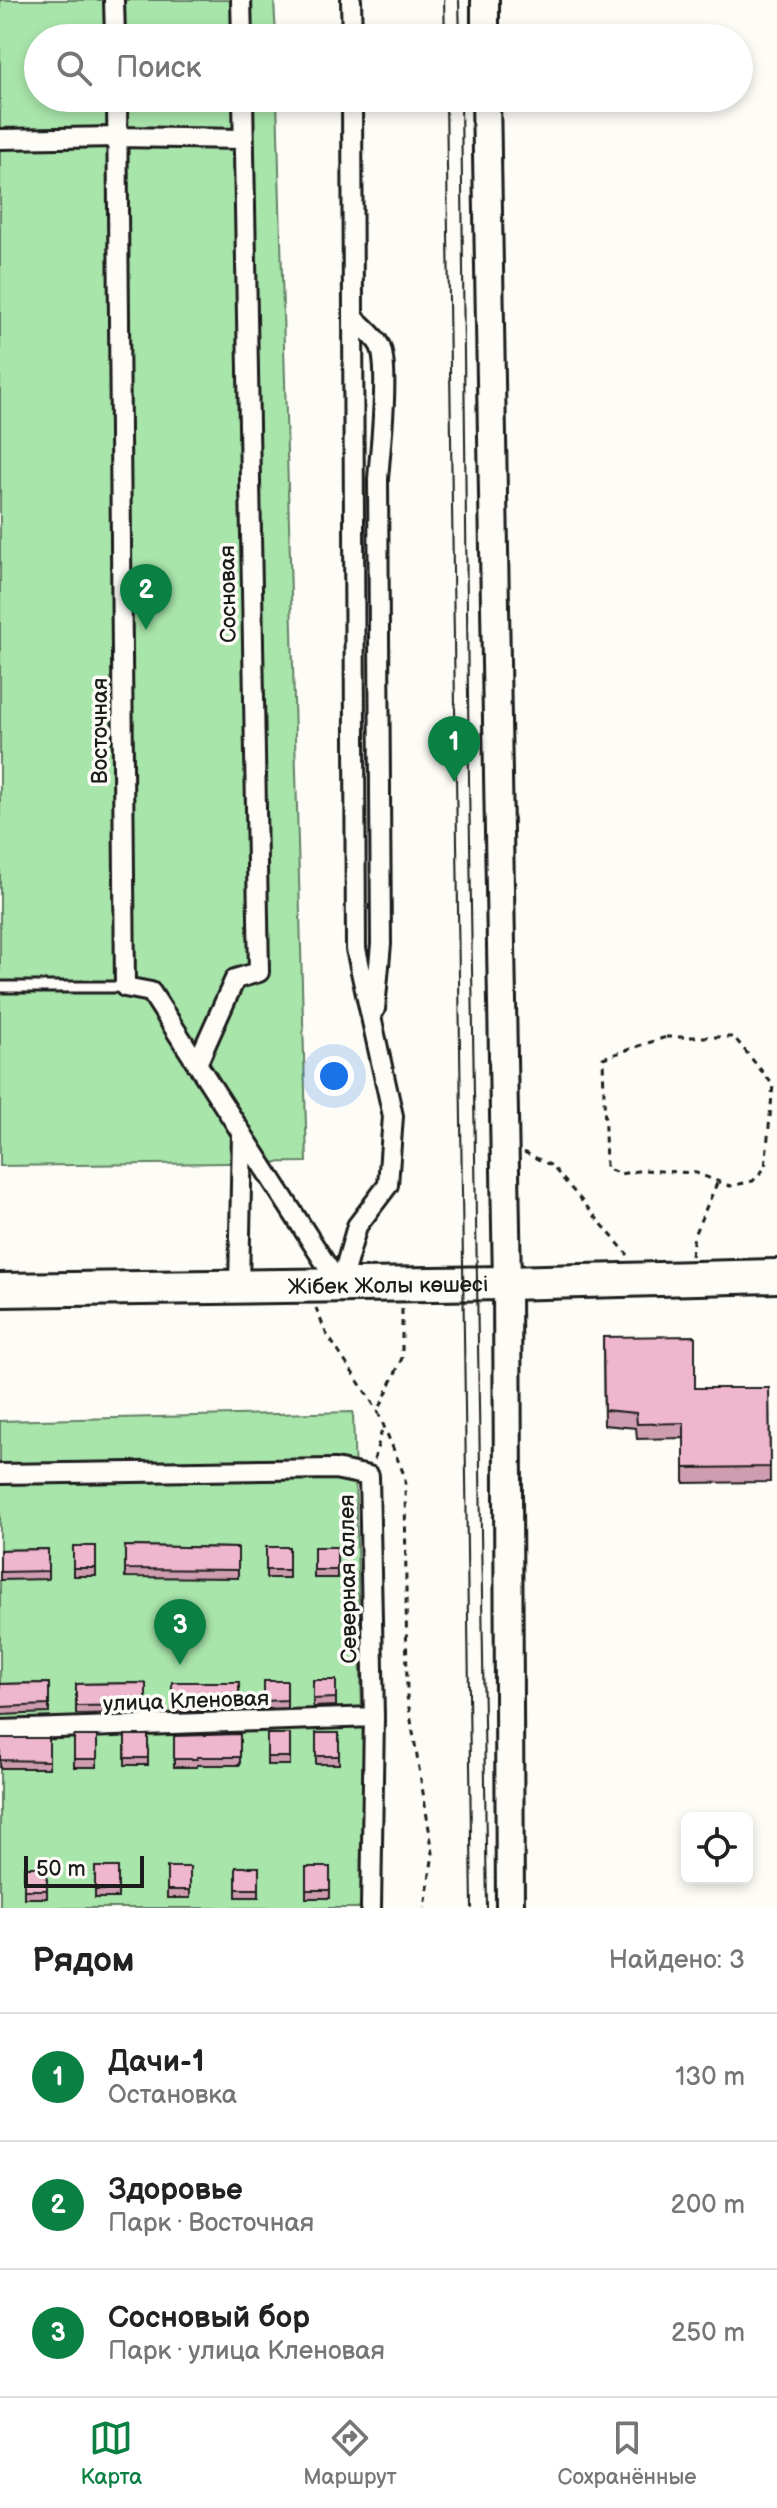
<!DOCTYPE html>
<html lang="ru">
<head>
<meta charset="utf-8">
<style>
	:root { --surface:#fff; --page:#f2f2f2; --text:#222; --muted:#767676; --line:#e0e0e0; --accent:#0b8043 }
	body { margin:0; font-family:"Balsamiq Sans",sans-serif; background:var(--page); color:var(--text) }
	.controls { position:absolute; right:24px; bottom:24px; display:grid; overflow:hidden; border-radius:12px; box-shadow:0 4px 12px #0003 }
	.controls button { width:72px; height:72px; display:grid; place-items:center; padding:0; border:0; border-bottom:2px solid var(--line); background:var(--surface); color:var(--text); font:40px sans-serif }
	.scale { position:absolute; left:24px; bottom:20px; width:120px; box-sizing:border-box; padding-left:8px; border:4px solid #1c1c1c; border-top:0; font-size:22px; line-height:28px; white-space:nowrap; color:#1c1c1c; -webkit-text-stroke:6px #fdfcf7; paint-order:stroke }
	.you { position:absolute; left:334px; top:1076px; width:28px; height:28px; margin:-20px; border:6px solid #fff; border-radius:50%; background:#1a73e8; box-shadow:0 0 0 12px #1a73e833 }
	.badge { display:grid; place-items:center; width:52px; height:52px; border-radius:50%; background:var(--accent); color:#fff; font-size:26px; font-weight:700 }
	.pin { position:absolute; translate:-50% -66px; filter:drop-shadow(0 2px 4px #0008) }
	.pin::after { content:''; position:absolute; top:42px; width:28px; height:24px; background:inherit; clip-path:polygon(0 0,100% 0,50% 100%) }
	.list { margin:0; padding:0; list-style:none }
	h2 { display:flex; justify-content:space-between; align-items:center; height:104px; margin:0; padding:0 32px; font-size:34px }
	h2 small { font-size:26px; font-weight:400; color:var(--muted) }
	.list li { display:grid; grid-template-columns:52px 1fr auto; gap:24px; align-items:center; box-sizing:border-box; height:128px; padding:0 32px; border-top:2px solid var(--line) }
	.list b { display:block; font-size:30px; white-space:nowrap }
	.list p { margin:0; font-size:26px; white-space:nowrap; color:var(--muted) }
	.list em { font-size:26px; font-style:normal; color:var(--muted) }
	.icon { flex:none; width:44px; height:44px; fill:none; stroke:currentColor; stroke-width:2; stroke-linecap:round; stroke-linejoin:round }
	.map { position:relative; flex:none; width:777px; height:1908px; overflow:hidden }
	.search { position:absolute; background:var(--surface); box-shadow:0 4px 12px #0003; left:24px; right:24px; top:24px; height:88px; display:flex; align-items:center; gap:20px; box-sizing:border-box; padding:0 28px; border-radius:44px; color:var(--muted); font-size:30px }
	.sheet { height:488px; background:var(--surface) }
	nav { display:flex; justify-content:space-around; align-items:center; box-sizing:border-box; height:112px; border-top:2px solid var(--line); background:var(--surface); font-size:22px; color:var(--muted) }
	nav a { display:grid; justify-items:center; gap:4px }
	nav .on { color:var(--accent) }
	.map>svg:first-child { display:block }
	.green { fill:#a8e5ab; stroke:#628064; stroke-width:2 }
	.lines { fill:none; stroke-linecap:round; stroke-linejoin:round }
	.lane-casing { stroke:#1c1c1c; stroke-width:15 }
	.street-casing { stroke:#1c1c1c; stroke-width:24 }
	.secondary-casing { stroke:#1c1c1c; stroke-width:32 }
	.highway-casing { stroke:#1c1c1c; stroke-width:38 }
	.path { stroke:#1c1c1c; stroke-width:3; stroke-dasharray:6 6; stroke-linecap:butt }
	.lane { stroke:#fdfcf7; stroke-width:9 }
	.street { stroke:#fdfcf7; stroke-width:18 }
	.secondary { stroke:#fdfcf7; stroke-width:26 }
	.highway { stroke:#fdfcf7; stroke-width:32 }
	.tram { stroke:#1c1c1c; stroke-width:2 }
	.wall { fill:#ce9db0; stroke:#1c1c1c; stroke-width:2 }
	.building { fill:#efb7cd; stroke:#1c1c1c; stroke-width:2 }
	.labels { text-anchor:middle; stroke-width:7; stroke-linejoin:round; paint-order:stroke }
	.street-label { font-size:22px; fill:#1c1c1c; stroke:#fdfcf7 }
</style>
</head>
<body>
<div class="map">
<svg width="777" height="1908" viewBox="0 0 777 1908">
	<rect width="100%" height="100%" fill="#fdfcf7"/>
	<filter id="ink" filterUnits="userSpaceOnUse"><feTurbulence type="fractalNoise" baseFrequency=".0125" numOctaves="2"/><feDisplacementMap in="SourceGraphic" scale="16" xChannelSelector="R" yChannelSelector="G"/><feConvolveMatrix kernelMatrix="1 2 1 2 8 2 1 2 1" color-interpolation-filters="sRGB"/></filter>
	<g filter="url(#ink)">
		<!-- green -->
		<path class="green" d="M 0,0 L 274,0 L 276,38 L 38,38 L 38,98 L 277,98 L 307,1162 L 0,1166 Z
			M 353,1412 L 368,1908 L 0,1908 L 0,1421 Z"/>
		<g class="lines">
			<!-- lane casing -->
			<g class="lane-casing">
				<path id="lane" d="M 0,987 L 125,987"/>
			</g>
			<!-- street casing -->
			<g class="street-casing">
				<path id="street" d="M 114,0 L 115,38
					M 241,0 L 242,38
					M 351,0 L 352,38
					M 117,98 L 125,987 L 151,992 L 340,1286
					M 0,139 L 118,137 L 243,139
					M 354,318 C 362,326 375,336 380,346 C 390,368 380,452 378,479 L 381,944 L 375,1009
					M 197,1064 L 235,979 L 259,972 L 243,98
					M 340,1286 L 357,1226 L 388,1185 L 393,1116 L 356,949 L 352,98
					M 239,1287 L 242,1133
					M 0,1474 L 335,1469 L 369,1476 L 374,1717 L 371,1908
					M 0,1730 L 374,1717"/>
			</g>
			<!-- secondary casing -->
			<g class="secondary-casing">
				<path id="secondary" d="M 485,0 L 485,38
					M 486,98 L 507,1283 L 510,1908"/>
			</g>
			<!-- highway casing -->
			<g class="highway-casing">
				<g id="highway">
					<path id="s1" d="M 0,1290 L 507,1283 L 777,1276"/>
				</g>
			</g>
			<!-- path -->
			<path class="path" d="M 666,1037 L 734,1037 L 773,1085 L 765,1168 L 753,1181 L 730,1186 L 696,1173 L 643,1170 L 620,1174 L 606,1168 L 603,1058 Z
				M 524,1152 L 552,1166 L 628,1255
				M 691,1256 L 694,1235 L 718,1181
				M 316,1308 L 326,1333 L 378,1411
				M 402,1309 L 402,1358 L 378,1412 L 405,1477 L 407,1696 L 433,1853 L 425,1908
				M 374,1460 L 383,1426"/>
			<!-- lane -->
			<use href="#lane" class="lane"/>
			<!-- street -->
			<use href="#street" class="street"/>
			<!-- secondary -->
			<use href="#secondary" class="secondary"/>
			<!-- highway -->
			<use href="#highway" class="highway"/>
			<!-- tram -->
			<path class="tram" d="M 444,0 L 445,38
				M 459,0 L 460,38
				M 446,98 C 453,701 466,1305 472,1908
				M 461,98 L 469,780 L 487,1908"/>
		</g>
		<!-- wall -->
		<path class="wall" d="M 603,1337 L 695,1388 L 769,1388 L 770,1482 L 684,1483 L 684,1438 L 637,1439 L 636,1428 L 604,1425 Z
			M 73,1546 L 96,1546 L 96,1576 L 73,1576 Z
			M 125,1546 L 238,1548 L 238,1578 L 125,1577 Z
			M 266,1547 L 289,1547 L 289,1578 L 266,1578 Z
			M 314,1547 L 337,1547 L 337,1578 L 314,1578 Z
			M 48,1549 L 48,1579 L 0,1580 L 0,1550 Z
			M 313,1680 L 336,1680 L 336,1706 L 313,1707 Z
			M 264,1681 L 287,1681 L 287,1708 L 264,1709 Z
			M 172,1682 L 239,1682 L 239,1710 L 172,1712 Z
			M 49,1683 L 49,1713 L 0,1715 L 0,1684 Z
			M 146,1683 L 146,1713 L 76,1714 L 76,1684 Z
			M 316,1733 L 339,1733 L 339,1764 L 316,1764 Z
			M 240,1734 L 240,1765 L 197,1765 L 197,1767 L 174,1767 L 174,1736 Z
			M 267,1734 L 290,1734 L 290,1765 L 267,1765 Z
			M 125,1735 L 148,1735 L 148,1765 L 125,1765 Z
			M 74,1736 L 97,1736 L 97,1767 L 74,1767 Z
			M 0,1738 L 49,1738 L 49,1768 L 0,1768 Z
			M 24,1867 L 47,1867 L 47,1898 L 24,1898 Z
			M 95,1867 L 118,1867 L 118,1898 L 95,1898 Z
			M 167,1867 L 190,1867 L 190,1898 L 167,1898 Z
			M 236,1867 L 259,1867 L 259,1897 L 236,1897 Z
			M 306,1867 L 330,1867 L 330,1898 L 306,1898 Z"/>
		<!-- building -->
		<path class="building" d="M 695,1336 L 695,1388 L 769,1388 L 770,1467 L 684,1468 L 684,1423 L 637,1424 L 636,1413 L 604,1410 L 603,1337 Z
			M 73,1546 L 96,1546 L 96,1568 L 73,1568 Z
			M 125,1546 L 238,1548 L 238,1570 L 125,1569 Z
			M 266,1547 L 289,1547 L 289,1570 L 266,1570 Z
			M 314,1547 L 337,1547 L 337,1570 L 314,1570 Z
			M 48,1549 L 48,1571 L 0,1572 L 0,1550 Z
			M 313,1680 L 336,1680 L 336,1698 L 313,1699 Z
			M 264,1681 L 287,1681 L 287,1700 L 264,1701 Z
			M 172,1682 L 239,1682 L 239,1702 L 172,1704 Z
			M 49,1683 L 49,1705 L 0,1707 L 0,1684 Z
			M 146,1683 L 146,1705 L 76,1706 L 76,1684 Z
			M 316,1733 L 339,1733 L 339,1756 L 316,1756 Z
			M 240,1734 L 240,1757 L 197,1757 L 197,1759 L 174,1759 L 174,1736 Z
			M 267,1734 L 290,1734 L 290,1757 L 267,1757 Z
			M 125,1735 L 148,1735 L 148,1758 L 125,1758 Z
			M 74,1736 L 97,1736 L 97,1759 L 74,1759 Z
			M 0,1738 L 49,1738 L 49,1761 L 0,1760 Z
			M 24,1867 L 47,1867 L 47,1890 L 24,1890 Z
			M 95,1867 L 118,1867 L 118,1890 L 95,1890 Z
			M 167,1867 L 190,1867 L 190,1890 L 167,1890 Z
			M 236,1867 L 259,1867 L 259,1889 L 236,1889 Z
			M 306,1867 L 330,1867 L 330,1890 L 306,1890 Z"/>
	</g>
	<g class="labels">
		<!-- street labels -->
		<g class="street-label">
			<text transform="translate(227 594) rotate(-91)" y="8">Сосновая</text>
			<text transform="translate(99 731) rotate(-90)" y="8">Восточная</text>
			<text dy="8" stroke="none"><textPath href="#s1" startOffset="388">Жібек Жолы көшесі</textPath></text>
			<text transform="translate(347 1579) rotate(-91)" y="8">Северная аллея</text>
			<text transform="translate(186 1700) rotate(-2)" y="8">улица Кленовая</text>
		</g>
	</g>
</svg>
<div class="controls">
<button><svg class="icon" aria-label="locate" viewBox="0 0 24 24"><circle cx="12" cy="12" r="6"/><path d="M12 2v4M12 18v4M2 12h4M18 12h4"/></svg></button>
</div>
<div class="scale">50 m</div>
<div class="you"></div>
<div class="pin badge" style="left:454px;top:782px">1</div>
<div class="pin badge" style="left:146px;top:630px">2</div>
<div class="pin badge" style="left:180px;top:1665px">3</div>
<div class="search"><svg class="icon" aria-label="search" viewBox="0 0 24 24"><circle cx="10" cy="10" r="6"/><path d="M15 15l6 6"/></svg>Поиск</div>
</div>
<section class="sheet">
<h2>Рядом<small>Найдено: 3</small></h2>
<ul class="list">
<li><span class="badge">1</span><div><b>Дачи-1</b><p>Остановка</p></div><em>130 m</em></li>
<li><span class="badge">2</span><div><b>Здоровье</b><p>Парк · Восточная</p></div><em>200 m</em></li>
<li><span class="badge">3</span><div><b>Сосновый бор</b><p>Парк · улица Кленовая</p></div><em>250 m</em></li>
</ul>
</section>
<nav>
<a class="on"><svg class="icon" aria-label="map" viewBox="0 0 24 24"><path d="M3 6l6-2 6 2 6-2v14l-6 2-6-2-6 2zM9 4v14M15 6v14"/></svg>Карта</a>
<a><svg class="icon" aria-label="directions" viewBox="0 0 24 24"><path d="M12 3l9 9-9 9-9-9zM9 14v-3h6M13 9l2 2-2 2"/></svg>Маршрут</a>
<a><svg class="icon" aria-label="saved" viewBox="0 0 24 24"><path d="M7 4h10v16l-5-4-5 4z"/></svg>Сохранённые</a>
</nav>
</body>
</html>
